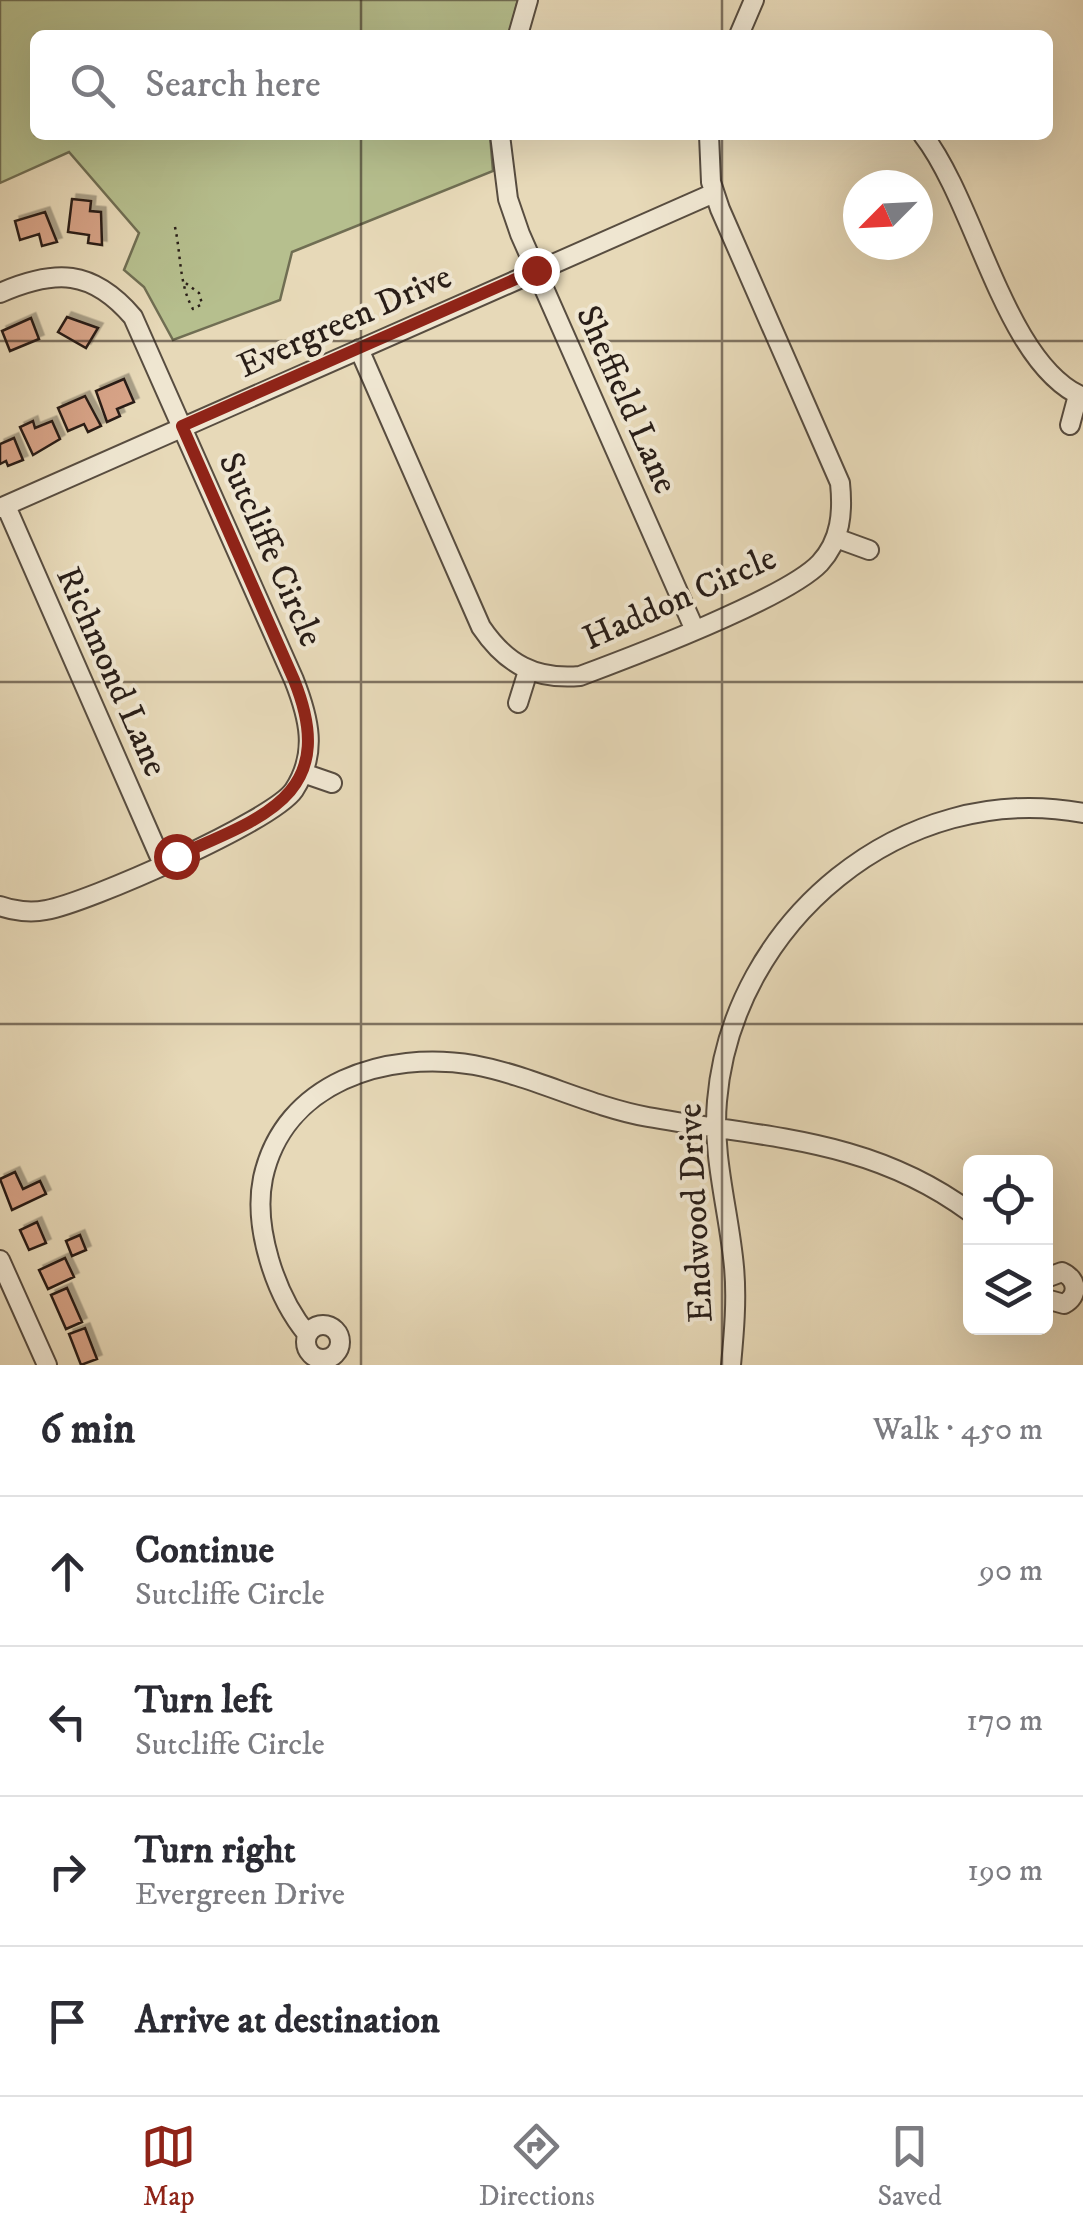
<!DOCTYPE html>
<html lang="en">
<head>
<meta charset="utf-8">
<style>
	:root { --surface:#fff; --page:#f2f2f3; --text:#2b2b33; --muted:#7c7c81; --line:#e1e1e2; --accent:#8f2418 }
	body { margin:0; font-family:"IM FELL DW Pica",serif; background:var(--page); color:var(--text) }
	.controls { position:absolute; right:30px; bottom:30px; display:grid; overflow:hidden; border-radius:15px; box-shadow:0 10px 40px #0002 }
	.controls button { width:90px; height:90px; display:grid; place-items:center; padding:0; border:0; border-bottom:2px solid var(--line); background:var(--surface); color:var(--text); font:50px sans-serif }
	.compass { position:absolute; left:843px; top:170px; width:90px; height:90px; border-radius:50%; background:var(--surface); box-shadow:0 10px 40px #0002; rotate:246deg }
	.stop { position:absolute; width:30px; height:30px; margin:-22px; border:8px solid #8f2418; border-radius:50%; background:#fff }
	.stop.end { background:#8f2418; border-color:#fff; box-shadow:0 2px 10px #0008 }
	.list { margin:0; padding:0; list-style:none }
	h2 { display:flex; justify-content:space-between; align-items:center; height:130px; margin:0; padding:0 40px; font-size:42px }
	h2 small { font-size:32px; font-weight:400; color:var(--muted) }
	.list li { display:grid; grid-template-columns:65px 1fr auto; gap:30px; align-items:center; box-sizing:border-box; height:150px; padding:0 40px; border-top:2px solid var(--line) }
	.list b { display:block; font-size:38px; white-space:nowrap }
	.list p { margin:0; font-size:32px; white-space:nowrap; color:var(--muted) }
	.list em { font-size:32px; font-style:normal; color:var(--muted) }
	.icon { flex:none; width:55px; height:55px; fill:none; stroke:currentColor; stroke-width:2; stroke-linecap:round; stroke-linejoin:round }
	.map { position:relative; flex:none; width:1083px; height:1365px; overflow:hidden }
	.search { position:absolute; background:var(--surface); box-shadow:0 10px 40px #0002; left:30px; right:30px; top:30px; height:110px; display:flex; align-items:center; gap:25px; box-sizing:border-box; padding:0 35px; border-radius:15px; color:var(--muted); font-size:38px }
	.sheet { height:730px; background:var(--surface) }
	nav { display:flex; justify-content:space-around; align-items:center; box-sizing:border-box; height:140px; border-top:2px solid var(--line); background:var(--surface); font-size:28px; color:var(--muted) }
	nav a { display:grid; justify-items:center; gap:5px }
	nav .on { color:var(--accent) }
	.map>svg:first-child { display:block }
	.green { fill:#b6bf8e; stroke:#706e53; stroke-width:2.5 }
	.building { fill:#d7a387; stroke:#291e18; stroke-width:2.5; filter:url(#shadow) }
	.lines { fill:none; stroke-linecap:round; stroke-linejoin:round }
	.minor-casing { stroke:#584d40; stroke-width:22 }
	.path { stroke:#291e18; stroke-width:2.5; stroke-dasharray:2.5 5; stroke-linecap:butt }
	.minor { stroke:#efe6d1; stroke-width:18 }
	.route { stroke:#8f2418; stroke-width:12 }
	.grid { fill:none; stroke:#291e18; stroke-width:2.5; stroke-opacity:0.55 }
	.labels { text-anchor:middle; stroke-width:8; stroke-linejoin:round; paint-order:stroke }
	.street-label { font-size:35px; fill:#291e18; stroke:#efe6d1 }
</style>
</head>
<body>
<div class="map">
<svg width="1083" height="1365" viewBox="0 0 1083 1365">
	<defs>
		<filter id="shadow"><feDropShadow dx="4.5" dy="-4.5" stdDeviation="0" flood-color="#0004"/></filter>
	</defs>
	<rect width="100%" height="100%" fill="#e7d9b8"/>
	<filter id="stains"><feTurbulence type="fractalNoise" baseFrequency=".002" numOctaves="4"/><feColorMatrix values="0 0 0 0 .2 0 0 0 0 .09 0 0 0 0 .02 0 0 0 .5 -.17"/></filter>
	<radialGradient id="worn" r=".72"><stop offset=".6" stop-color="#630" stop-opacity="0"/><stop offset="1" stop-color="#630" stop-opacity=".3"/></radialGradient>
	<!-- green -->
	<path class="green" d="M 0,0 L 518,0 L 509,35 L 35,35 L 35,135 L 490,135 L 493,171 L 292,252 L 280,300 L 173,340 L 144,287 L 124,270 L 139,233 L 69,152 L 0,183 Z"/>
	<!-- building -->
	<path class="building" d="M 72,199 L 91,201 L 90,211 L 101,212 L 102,245 L 88,243 L 89,235 L 68,232 Z
		M 45,212 L 57,242 L 42,246 L 39,234 L 20,240 L 15,221 Z
		M 67,317 L 98,328 L 86,348 L 58,332 Z
		M 31,318 L 39,339 L 10,351 L 2,331 Z
		M 124,379 L 134,402 L 117,409 L 120,416 L 107,422 L 96,391 Z
		M 85,396 L 101,426 L 88,432 L 84,424 L 68,431 L 58,408 Z
		M 33,421 L 35,428 L 52,421 L 60,439 L 33,455 L 20,427 Z
		M 14,438 L 23,460 L 8,466 L 6,461 L 0,464 L 0,444 Z
		M 15,1172 L 23,1189 L 40,1181 L 46,1194 L 12,1210 L 0,1179 Z
		M 37,1222 L 46,1243 L 29,1250 L 20,1230 Z
		M 80,1235 L 86,1250 L 72,1256 L 66,1241 Z
		M 65,1258 L 74,1277 L 48,1289 L 39,1270 Z
		M 67,1288 L 82,1322 L 66,1329 L 51,1295 Z
		M 85,1328 L 97,1359 L 81,1365 L 69,1334 Z"/>
	<g class="lines">
		<!-- minor casing -->
		<g class="minor-casing">
			<path id="minor" d="M 518,35 L 528,0
				M 739,35 L 754,0
				M 500,135 L 508,199 L 520,234 L 694,628
				M 923,135 C 977,205 1005,364 1083,397
				M 0,293 C 55,269 92,269 133,317 L 294,680 C 309,718 318,753 294,790 C 273,821 87,903 46,910 C 31,913 13,911 0,906
				M 359,349 L 481,627 C 506,664 535,680 580,676 C 631,657 787,598 820,563 C 841,540 843,512 840,483 L 720,209 L 711,182 L 709,135
				M 1070,425 L 1078,395
				M 6,506 L 162,862
				M 0,508 L 714,193
				M 836,538 L 869,550
				M 518,703 L 528,671
				M 303,773 L 332,783
				M 0,1260 L 47,1365
				M 1046,1278 L 1062,1272 C 1078,1279 1079,1296 1064,1304 L 1046,1299
				M306 1342a17 17 0 1 1 34 0a17 17 0 1 1-34 0Z
				M 307,1334 C 275,1295 253,1227 263,1178 C 284,1082 386,1050 474,1065 C 533,1076 588,1106 648,1117 C 765,1138 870,1138 970,1212
				M 731,1365 C 734,1333 737,1299 734,1267 C 729,1211 712,1157 717,1101 C 732,922 903,779 1083,813"/>
		</g>
		<!-- path -->
		<path class="path" d="M 175,227 C 181,254 179,285 193,309 L 202,304 L 199,293 L 183,281"/>
		<!-- minor -->
		<use href="#minor" class="minor"/>
	</g>
	<g class="lines">
		<!-- route -->
		<path class="route" d="M 176,856 C 265,817 340,794 294,680 L 182,426 L 536,270"/>
	</g>
	<!-- grid -->
	<path class="grid" d="M 361,0 L 361,35M 722,0 L 722,35M 361,135 L 361,1365M 722,135 L 722,1365M 0,341 L 1083,341M 0,682 L 1083,682M 0,1024 L 1083,1024"/>
	<g class="labels">
		<!-- street labels -->
		<g class="street-label">
			<text transform="translate(344 320) rotate(-24)" y="12">Evergreen Drive</text>
			<text transform="translate(628 399) rotate(66)" y="12">Sheffield Lane</text>
			<text transform="translate(272 549) rotate(66)" y="12">Sutcliffe Circle</text>
			<text transform="translate(679 597) rotate(-24)" y="12">Haddon Circle</text>
			<text transform="translate(113 671) rotate(66)" y="12">Richmond Lane</text>
			<text transform="translate(694 1213) rotate(-93)" y="12">Endwood Drive</text>
		</g>
	</g>
	<rect width="100%" height="100%" filter="url(#stains)"/>
	<rect width="100%" height="100%" fill="url(#worn)"/>
</svg>
<div class="controls">
<button><svg class="icon" aria-label="locate" viewBox="0 0 24 24"><circle cx="12" cy="12" r="6"/><path d="M12 2v4M12 18v4M2 12h4M18 12h4"/></svg></button>
<button><svg class="icon" aria-label="layers" viewBox="0 0 24 24"><path d="M12 4l9 5-9 5-9-5zM3 14l9 5 9-5"/></svg></button>
</div>
<svg class="compass" viewBox="-18 -18 36 36"><path d="M0-13l5 13h-10z" fill="#e53935"/><path d="M0 13l5-13h-10z" fill="#7c7c81"/></svg>
<div class="stop" style="left:176px;top:856px"></div>
<div class="stop end" style="left:536px;top:270px"></div>
<div class="search"><svg class="icon" aria-label="search" viewBox="0 0 24 24"><circle cx="10" cy="10" r="6"/><path d="M15 15l6 6"/></svg>Search here</div>
</div>
<section class="sheet">
<h2>6 min<small>Walk · 450 m</small></h2>
<ul class="list">
<li><svg class="icon" aria-label="ahead" viewBox="0 0 24 24"><path d="M12 20V5M6 11l6-6 6 6"/></svg><div><b>Continue</b><p>Sutcliffe Circle</p></div><em>90 m</em></li>
<li><svg class="icon" aria-label="left" viewBox="0 0 24 24"><path d="M17 20v-9H6M10 6l-5 5 5 5"/></svg><div><b>Turn left</b><p>Sutcliffe Circle</p></div><em>170 m</em></li>
<li><svg class="icon" aria-label="right" viewBox="0 0 24 24"><path d="M7 20v-9h11M14 6l5 5-5 5"/></svg><div><b>Turn right</b><p>Evergreen Drive</p></div><em>190 m</em></li>
<li><svg class="icon" aria-label="arrive" viewBox="0 0 24 24"><path d="M6 21V4h12l-3 4 3 4H6"/></svg><div><b>Arrive at destination</b></div></li>
</ul>
</section>
<nav>
<a class="on"><svg class="icon" aria-label="map" viewBox="0 0 24 24"><path d="M3 6l6-2 6 2 6-2v14l-6 2-6-2-6 2zM9 4v14M15 6v14"/></svg>Map</a>
<a><svg class="icon" aria-label="directions" viewBox="0 0 24 24"><path d="M12 3l9 9-9 9-9-9zM9 14v-3h6M13 9l2 2-2 2"/></svg>Directions</a>
<a><svg class="icon" aria-label="saved" viewBox="0 0 24 24"><path d="M7 4h10v16l-5-4-5 4z"/></svg>Saved</a>
</nav>
</body>
</html>
